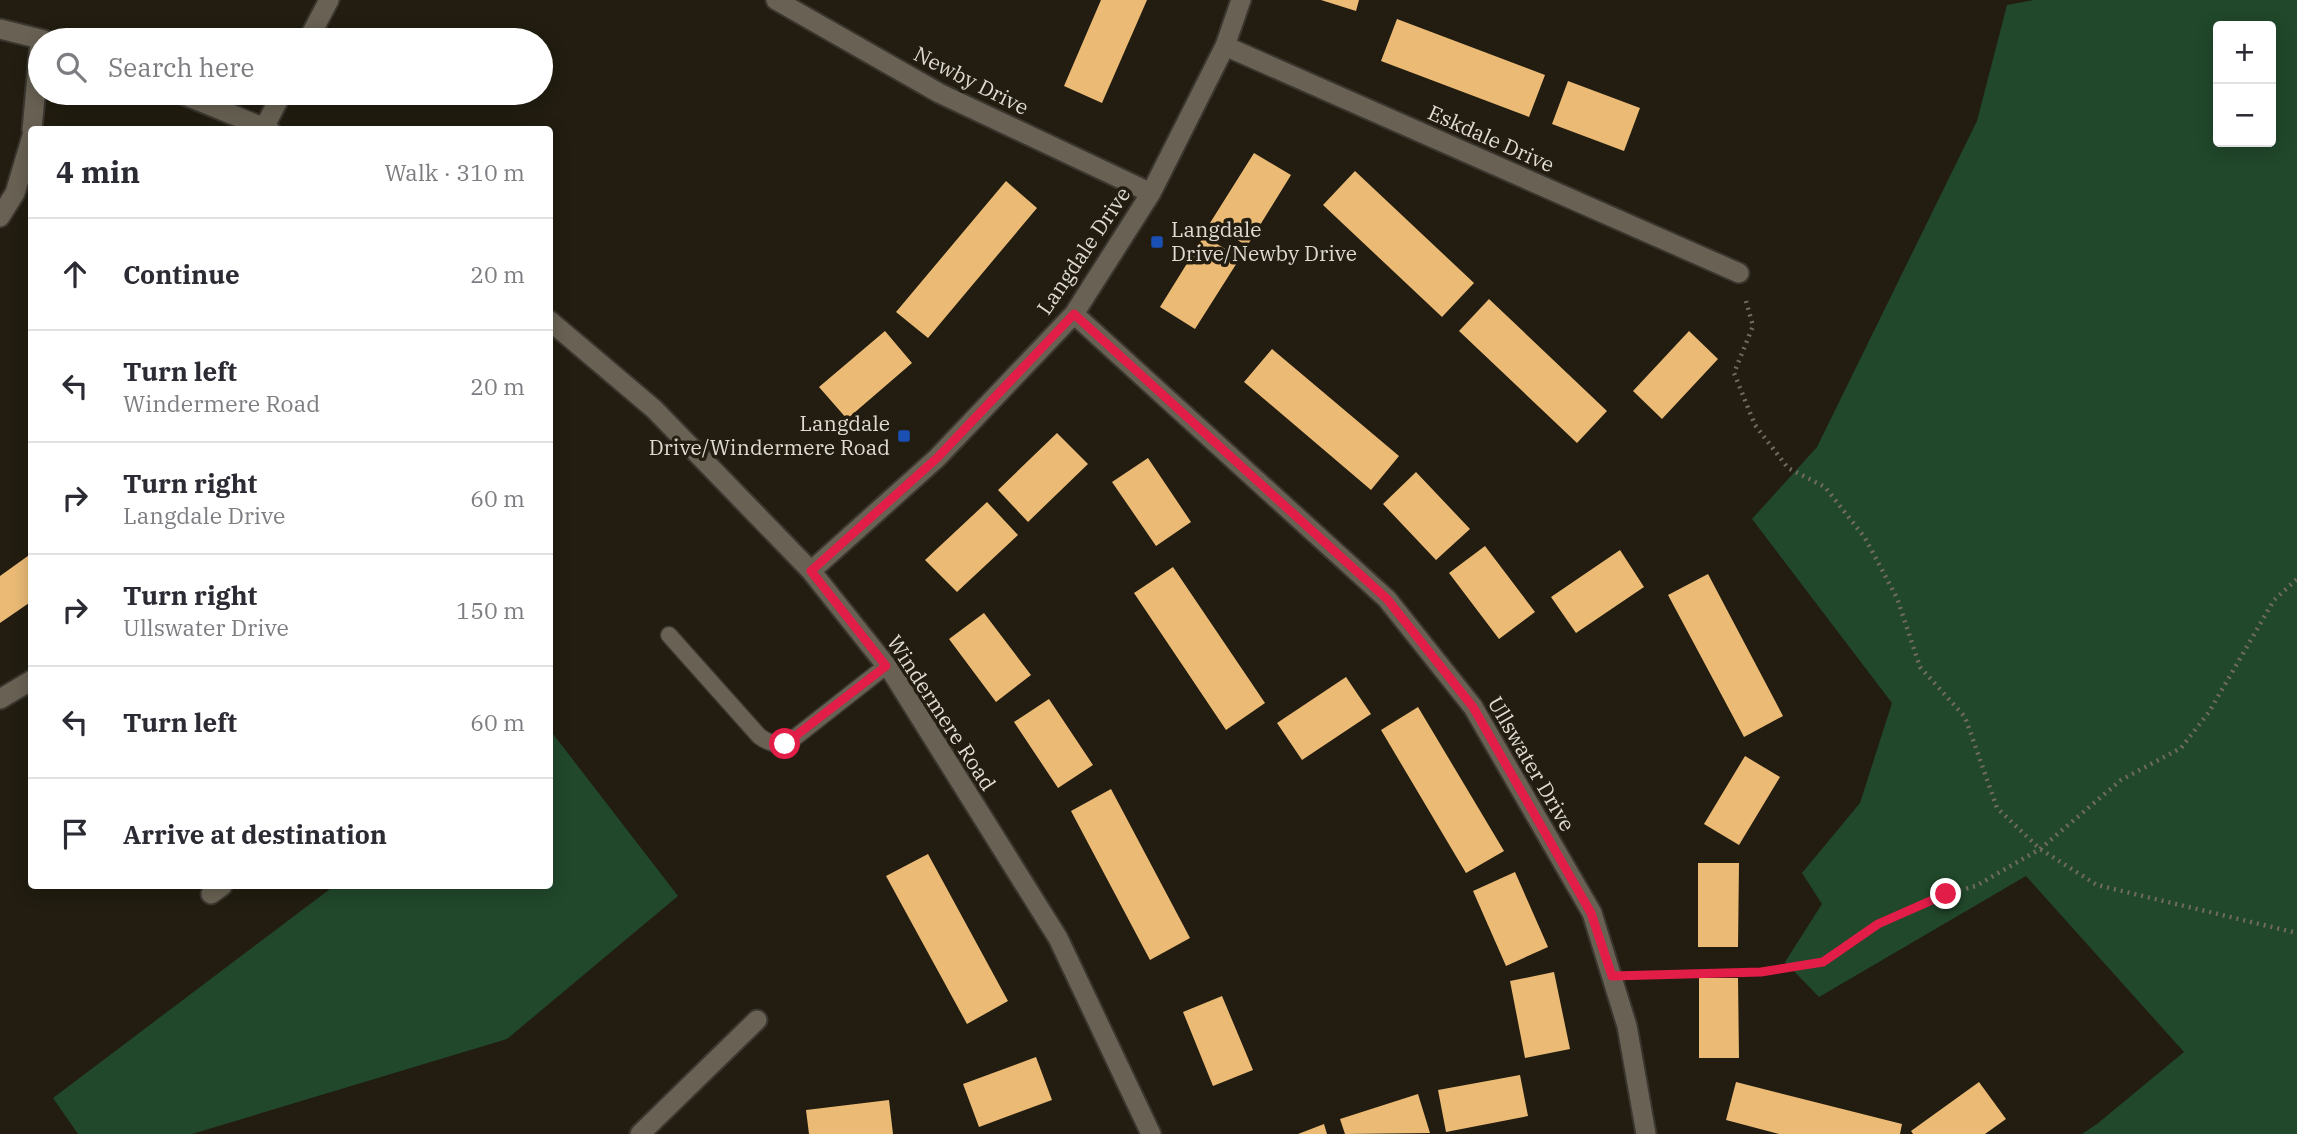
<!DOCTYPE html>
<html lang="en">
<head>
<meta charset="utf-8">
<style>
	:root { --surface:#fff; --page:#f2f2f3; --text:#2b2b33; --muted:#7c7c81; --line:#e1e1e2 }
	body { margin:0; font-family:"IBM Plex Serif",serif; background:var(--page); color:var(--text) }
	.controls { position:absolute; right:21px; top:21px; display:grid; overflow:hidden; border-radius:7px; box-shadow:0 4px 18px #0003 }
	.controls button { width:63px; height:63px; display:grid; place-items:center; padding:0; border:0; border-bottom:2px solid var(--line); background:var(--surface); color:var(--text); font:35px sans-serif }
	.stop { position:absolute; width:21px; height:21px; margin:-16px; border:5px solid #e11d48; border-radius:50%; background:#fff }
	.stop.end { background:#e11d48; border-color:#fff; box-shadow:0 2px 7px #0008 }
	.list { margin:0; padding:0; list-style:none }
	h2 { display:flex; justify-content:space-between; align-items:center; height:91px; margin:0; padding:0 28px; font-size:30px }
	h2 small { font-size:23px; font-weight:400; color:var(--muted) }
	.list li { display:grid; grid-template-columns:46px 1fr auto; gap:21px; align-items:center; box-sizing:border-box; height:112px; padding:0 28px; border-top:2px solid var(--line) }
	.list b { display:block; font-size:26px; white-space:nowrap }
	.list p { margin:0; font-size:23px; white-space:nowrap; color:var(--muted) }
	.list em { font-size:23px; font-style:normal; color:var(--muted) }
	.icon { flex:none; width:38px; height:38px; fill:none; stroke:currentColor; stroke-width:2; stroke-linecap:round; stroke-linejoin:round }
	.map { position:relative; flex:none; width:2297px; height:1134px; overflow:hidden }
	.search { position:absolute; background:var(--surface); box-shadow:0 4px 18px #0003; left:28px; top:28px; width:525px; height:77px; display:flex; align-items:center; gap:18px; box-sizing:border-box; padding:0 24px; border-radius:38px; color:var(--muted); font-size:26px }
	.panel { position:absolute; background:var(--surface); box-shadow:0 4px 18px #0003; left:28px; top:126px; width:525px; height:763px; border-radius:7px }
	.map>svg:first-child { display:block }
	.green { fill:#21482b; fill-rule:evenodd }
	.building { fill:#ebbb76 }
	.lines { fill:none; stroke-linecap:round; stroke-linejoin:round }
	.service-casing { stroke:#3a362f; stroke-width:19 }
	.minor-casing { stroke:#3a362f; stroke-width:23 }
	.path { stroke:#706b60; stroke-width:4.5; stroke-dasharray:2 5; stroke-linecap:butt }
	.service { stroke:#696254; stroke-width:16 }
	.minor { stroke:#696254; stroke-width:19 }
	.route { stroke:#e11d48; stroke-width:9 }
	.transit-dot { fill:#1a4fb4; stroke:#221d10; stroke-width:2.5 }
	.labels { text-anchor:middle; stroke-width:7; stroke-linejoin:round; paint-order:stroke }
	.street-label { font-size:21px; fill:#dfdbd3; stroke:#221d10 }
	.poi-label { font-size:21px; fill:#dfdbd3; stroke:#221d10; text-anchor:start }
</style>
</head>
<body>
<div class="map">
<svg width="2297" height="1134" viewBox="0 0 2297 1134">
	<rect width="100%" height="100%" fill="#221d10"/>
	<!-- green -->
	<path class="green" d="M 2034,0 L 2297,0 L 2297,1134 L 2082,1134 L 2097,1124 L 2184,1052 L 2026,876 L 1819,997 L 1785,962 L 1822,904 L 1802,873 L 1860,803 L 1892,703 L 1752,519 L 1817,447 L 1977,121 L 2007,5 ZM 2218,26 L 2271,26 L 2271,142 L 2218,142 Z
		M 550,730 L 678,896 L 507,1039 L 192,1134 L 78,1134 L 53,1098 L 334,886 L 550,886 Z"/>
	<!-- building -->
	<path class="building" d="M 1101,0 L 1147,0 L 1102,103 L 1064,86 Z
		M 1321,0 L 1359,0 L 1356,11 Z
		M 1397,19 L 1545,75 L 1529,117 L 1381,61 Z
		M 1568,81 L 1640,108 L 1624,151 L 1552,124 Z
		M 1254,153 L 1291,175 L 1247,246 L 1210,223 Z
		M 1355,171 L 1474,283 L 1442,317 L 1323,205 Z
		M 1006,181 L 1037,208 L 928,338 L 896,312 Z
		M 1204,236 L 1240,258 L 1195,329 L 1160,307 Z
		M 1489,299 L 1607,411 L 1577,443 L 1459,331 Z
		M 885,331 L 912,363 L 847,419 L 819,387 Z
		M 1689,331 L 1718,359 L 1662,419 L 1633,391 Z
		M 1272,349 L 1399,456 L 1371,490 L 1244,382 Z
		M 1057,433 L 1088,464 L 1028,522 L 998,490 Z
		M 1148,458 L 1191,522 L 1156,546 L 1112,482 Z
		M 1416,472 L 1470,529 L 1436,560 L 1383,504 Z
		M 987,502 L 1018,535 L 957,592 L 925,560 Z
		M 1485,546 L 1535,612 L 1499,639 L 1449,573 Z
		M 1620,550 L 1644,587 L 1576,633 L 1551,597 Z
		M 32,553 L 32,601 L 0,623 L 0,576 Z
		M 1173,567 L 1265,703 L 1226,730 L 1134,593 Z
		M 1708,574 L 1783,716 L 1744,737 L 1668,595 Z
		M 984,613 L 1031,675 L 996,702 L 949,639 Z
		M 1346,677 L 1371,714 L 1302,760 L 1277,723 Z
		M 1049,699 L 1093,765 L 1058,788 L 1014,722 Z
		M 1418,707 L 1504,851 L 1466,873 L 1381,730 Z
		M 1745,756 L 1780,777 L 1739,845 L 1704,824 Z
		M 1111,789 L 1190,938 L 1150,960 L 1071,811 Z
		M 928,854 L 1008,1001 L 967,1024 L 886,876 Z
		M 1698,863 L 1739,863 L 1738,947 L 1698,947 Z
		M 1515,872 L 1548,947 L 1506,966 L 1473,891 Z
		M 1554,972 L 1570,1049 L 1525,1058 L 1510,981 Z
		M 1699,978 L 1738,978 L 1739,1058 L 1699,1058 Z
		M 1222,996 L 1253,1070 L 1213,1086 L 1183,1012 Z
		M 1036,1057 L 1052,1100 L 979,1127 L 963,1084 Z
		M 1520,1075 L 1528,1116 L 1446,1132 L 1438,1090 Z
		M 1736,1082 L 1902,1124 L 1900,1134 L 1779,1134 L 1726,1120 Z
		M 1979,1082 L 2006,1119 L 1985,1134 L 1913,1134 L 1911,1131 Z
		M 1418,1094 L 1430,1133 L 1345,1134 L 1340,1119 Z
		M 889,1100 L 893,1134 L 809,1134 L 806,1110 Z
		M 1324,1124 L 1327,1134 L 1298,1134 Z"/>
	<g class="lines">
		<!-- service casing -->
		<g class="service-casing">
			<path id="service" d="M 669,635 L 759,736 C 771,745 780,746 793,739 L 886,666"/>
		</g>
		<!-- minor casing -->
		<g class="minor-casing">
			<path id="minor" d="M 776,0 L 939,93 L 1151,193
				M 0,29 L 44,40
				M 308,40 L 329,0
				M 1225,46 L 1739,273
				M 179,93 L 270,130
				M 265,126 L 282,93
				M 32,130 L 40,43
				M 0,217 L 15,193 L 32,136
				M 1074,314 L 1387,599 L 1473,707 L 1592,913 L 1627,1026 L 1646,1134
				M 550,321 L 654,409 L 811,571 L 893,674 L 1058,938 L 1151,1134
				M 811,571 L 937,458 L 1074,314 L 1151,193 L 1225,46 L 1241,0
				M 0,699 L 32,680
				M 211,894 L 222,886
				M 640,1134 L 757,1020"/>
		</g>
		<!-- path -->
		<path class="path" d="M 1746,301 L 1753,326 L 1734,373 L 1755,425 L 1788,468 L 1825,487 L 1865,538 L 1897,598 L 1920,667 L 1965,717 L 1997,808 L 2040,849 L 2097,885 L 2297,933
			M 1643,975 L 1761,972 L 1823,962 L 1878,924 L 1946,894 L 1976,886 L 2040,849 L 2121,780 L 2181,748 L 2209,712 L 2274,600 L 2297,579"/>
		<!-- service -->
		<use href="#service" class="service"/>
		<!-- minor -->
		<use href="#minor" class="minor"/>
	</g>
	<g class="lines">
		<!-- route -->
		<path class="route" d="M 785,744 L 886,666 L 811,571 L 937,458 L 1074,314 L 1387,599 L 1473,707 L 1591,913 L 1612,976 L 1761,972 L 1823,962 L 1878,924 L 1946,894"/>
	</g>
	<!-- markers -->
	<g class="transit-dot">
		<rect x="1150" y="235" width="14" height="14" rx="3.5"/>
		<rect x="897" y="429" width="14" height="14" rx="3.5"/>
	</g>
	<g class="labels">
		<!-- street labels -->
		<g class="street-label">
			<text transform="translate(971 81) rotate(27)" y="7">Newby Drive</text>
			<text transform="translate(1491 139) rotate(24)" y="7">Eskdale Drive</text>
			<text transform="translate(1084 251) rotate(-56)" y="7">Langdale Drive</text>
			<text transform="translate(941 713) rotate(57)" y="7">Windermere Road</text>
			<text transform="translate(1531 764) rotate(60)" y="7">Ullswater Drive</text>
		</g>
		<!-- poi labels -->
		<g class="poi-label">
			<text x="1171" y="237">Langdale<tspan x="1171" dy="24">Drive/Newby Drive</tspan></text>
			<text x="890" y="431" text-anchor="end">Langdale<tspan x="890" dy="24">Drive/Windermere Road</tspan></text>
		</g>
	</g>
</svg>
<div class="controls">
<button>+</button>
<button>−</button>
</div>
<div class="stop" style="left:785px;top:744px"></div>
<div class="stop end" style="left:1946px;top:894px"></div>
<div class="search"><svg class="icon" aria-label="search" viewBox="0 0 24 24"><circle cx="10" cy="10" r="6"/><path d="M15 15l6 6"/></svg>Search here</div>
<section class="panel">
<h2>4 min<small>Walk · 310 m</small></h2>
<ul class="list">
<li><svg class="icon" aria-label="ahead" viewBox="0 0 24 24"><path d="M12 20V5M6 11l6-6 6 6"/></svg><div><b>Continue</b></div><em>20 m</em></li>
<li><svg class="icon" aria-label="left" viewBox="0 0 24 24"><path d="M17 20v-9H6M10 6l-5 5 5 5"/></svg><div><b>Turn left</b><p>Windermere Road</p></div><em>20 m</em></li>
<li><svg class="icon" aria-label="right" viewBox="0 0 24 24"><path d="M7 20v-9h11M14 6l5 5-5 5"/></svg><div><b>Turn right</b><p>Langdale Drive</p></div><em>60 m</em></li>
<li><svg class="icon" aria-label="right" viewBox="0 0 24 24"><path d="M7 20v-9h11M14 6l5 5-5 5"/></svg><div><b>Turn right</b><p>Ullswater Drive</p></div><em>150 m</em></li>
<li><svg class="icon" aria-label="left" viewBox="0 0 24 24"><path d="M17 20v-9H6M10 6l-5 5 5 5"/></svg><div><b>Turn left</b></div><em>60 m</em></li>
<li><svg class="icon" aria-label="arrive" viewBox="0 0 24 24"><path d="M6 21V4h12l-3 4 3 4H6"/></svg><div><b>Arrive at destination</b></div></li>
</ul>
</section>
</div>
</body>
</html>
